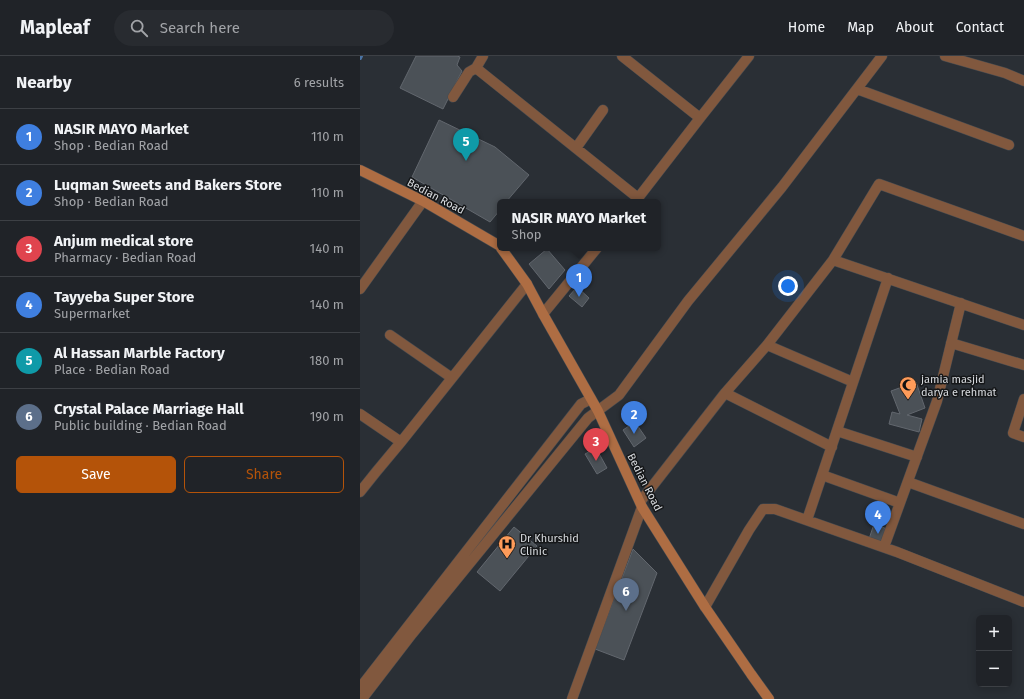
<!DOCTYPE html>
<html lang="en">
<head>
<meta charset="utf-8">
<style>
	:root { --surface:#202328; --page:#282b30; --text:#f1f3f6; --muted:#a2a4a8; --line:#3d4045; --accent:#b45309 }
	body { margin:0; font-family:"Fira Sans",sans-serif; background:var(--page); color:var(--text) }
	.controls { position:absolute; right:12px; bottom:12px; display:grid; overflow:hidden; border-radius:6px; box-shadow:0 2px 10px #0003 }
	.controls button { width:36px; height:36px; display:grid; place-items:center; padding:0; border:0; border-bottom:1px solid var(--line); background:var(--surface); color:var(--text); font:20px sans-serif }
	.you { position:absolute; left:428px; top:230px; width:14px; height:14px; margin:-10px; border:3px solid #fff; border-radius:50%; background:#1a73e8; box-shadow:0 0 0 6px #1a73e833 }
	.badge { display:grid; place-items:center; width:26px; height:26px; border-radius:50%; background:var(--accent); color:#fff; font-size:13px; font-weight:700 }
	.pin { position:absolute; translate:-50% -33px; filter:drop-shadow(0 1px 2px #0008) }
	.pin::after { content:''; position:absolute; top:21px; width:14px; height:12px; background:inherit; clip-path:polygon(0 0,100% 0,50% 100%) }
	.popup { position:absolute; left:137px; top:143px; width:164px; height:52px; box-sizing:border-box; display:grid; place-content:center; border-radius:6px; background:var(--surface); filter:drop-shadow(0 1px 3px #0005); font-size:13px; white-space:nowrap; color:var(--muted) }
	.popup b { font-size:15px; color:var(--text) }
	.popup::after { content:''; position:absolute; left:50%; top:100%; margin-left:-8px; border:8px solid transparent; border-top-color:var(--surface) }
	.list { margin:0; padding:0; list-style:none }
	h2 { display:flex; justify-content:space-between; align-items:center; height:52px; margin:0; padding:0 16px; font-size:17px }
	h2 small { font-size:13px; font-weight:400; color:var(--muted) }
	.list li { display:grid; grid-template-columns:26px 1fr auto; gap:12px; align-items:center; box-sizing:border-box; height:56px; padding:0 16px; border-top:1px solid var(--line) }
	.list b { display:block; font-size:15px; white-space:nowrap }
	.list p { margin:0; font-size:13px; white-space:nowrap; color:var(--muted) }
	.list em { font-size:13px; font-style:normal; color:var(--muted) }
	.actions { display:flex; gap:8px; padding:12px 16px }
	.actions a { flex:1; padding:9px 0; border:1px solid var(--accent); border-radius:6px; text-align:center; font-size:14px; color:var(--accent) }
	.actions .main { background:var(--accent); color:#fff }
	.icon { flex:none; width:22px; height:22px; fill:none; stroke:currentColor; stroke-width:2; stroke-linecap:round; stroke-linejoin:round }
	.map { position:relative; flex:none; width:664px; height:643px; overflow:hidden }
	header { display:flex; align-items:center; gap:24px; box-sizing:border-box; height:56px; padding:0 20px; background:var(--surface); border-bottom:1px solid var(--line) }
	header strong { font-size:19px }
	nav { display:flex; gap:22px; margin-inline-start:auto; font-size:14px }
	.search { width:280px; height:36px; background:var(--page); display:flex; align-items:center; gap:10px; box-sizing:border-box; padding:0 14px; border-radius:22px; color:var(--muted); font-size:15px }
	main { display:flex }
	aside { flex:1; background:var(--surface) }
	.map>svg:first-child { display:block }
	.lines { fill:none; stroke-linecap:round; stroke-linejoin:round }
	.stream { stroke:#4b74a4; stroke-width:4 }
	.building { fill:#4b5157; stroke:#62676e }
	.minor-casing { stroke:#464b50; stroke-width:11 }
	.secondary-casing { stroke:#464b50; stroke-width:11 }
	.minor { stroke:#81583e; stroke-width:10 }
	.secondary { stroke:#ae6d43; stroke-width:10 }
	.labels { text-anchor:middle; stroke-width:3; stroke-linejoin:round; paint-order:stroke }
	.street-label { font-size:11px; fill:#d8dbdf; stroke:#151719 }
	.poi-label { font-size:11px; fill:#d8dbdf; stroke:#151719; text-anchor:start }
</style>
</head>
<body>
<header>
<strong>Mapleaf</strong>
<div class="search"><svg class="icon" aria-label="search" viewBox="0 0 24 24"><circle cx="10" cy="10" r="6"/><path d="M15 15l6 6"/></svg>Search here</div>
<nav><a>Home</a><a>Map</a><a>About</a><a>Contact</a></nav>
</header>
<main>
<aside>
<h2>Nearby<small>6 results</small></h2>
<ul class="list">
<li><span class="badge" style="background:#3f7fe0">1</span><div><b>NASIR MAYO Market</b><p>Shop · Bedian Road</p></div><em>110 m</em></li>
<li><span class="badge" style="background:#3f7fe0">2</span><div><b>Luqman Sweets and Bakers Store</b><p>Shop · Bedian Road</p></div><em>110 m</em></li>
<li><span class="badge" style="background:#e0444e">3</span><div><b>Anjum medical store</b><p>Pharmacy · Bedian Road</p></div><em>140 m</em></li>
<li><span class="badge" style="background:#3f7fe0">4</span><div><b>Tayyeba Super Store</b><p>Supermarket</p></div><em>140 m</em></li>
<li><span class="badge" style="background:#0f9aa8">5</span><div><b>Al Hassan Marble Factory</b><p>Place · Bedian Road</p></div><em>180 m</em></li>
<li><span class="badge" style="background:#5c6f8a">6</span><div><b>Crystal Palace Marriage Hall</b><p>Public building · Bedian Road</p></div><em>190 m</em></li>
</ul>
<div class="actions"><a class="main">Save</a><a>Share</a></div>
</aside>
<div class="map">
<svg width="664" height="643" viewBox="0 0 664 643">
	<rect width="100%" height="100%" fill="#2a2f35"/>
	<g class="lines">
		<!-- stream -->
		<path class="stream" d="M 0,2 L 1,0"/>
	</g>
	<!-- building -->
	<path class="building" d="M 56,0 L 97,0 L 100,1 L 97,9 L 102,15 L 83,53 L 40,32 Z
		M 79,64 L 135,91 L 169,119 L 146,146 L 140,146 L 140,154 L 130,166 L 52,121 Z
		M 187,193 L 205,214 L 189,233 L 169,208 Z
		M 217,231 L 229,242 L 222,251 L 209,240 Z
		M 556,326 L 565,352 L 547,359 L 562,363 L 559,376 L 529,368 L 532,356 L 540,358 L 531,335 Z
		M 275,366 L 286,382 L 274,391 L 263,374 Z
		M 236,392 L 247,412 L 237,418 L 225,398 Z
		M 514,468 L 527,473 L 522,487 L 509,483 Z
		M 154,471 L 177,490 L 140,535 L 117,516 Z
		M 273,493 L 297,517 L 264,604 L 235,593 Z"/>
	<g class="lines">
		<!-- minor casing -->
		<g class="minor-casing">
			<path id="minor" d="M 123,0 L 116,12 L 278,142
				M 262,0 L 340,62
				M 585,0 L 645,17 L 664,25
				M 497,33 L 649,89
				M 93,41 L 109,16 L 116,12
				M 216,92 L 243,54
				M 275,146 L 340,62 L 389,0
				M 473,204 L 664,269
				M 0,233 L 63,145
				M 183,258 L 237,192
				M 30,279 L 92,322
				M 591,287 L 664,309
				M 407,289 L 493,326
				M 365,337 L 472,391
				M 664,343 L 653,377 L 664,381
				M 0,358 L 41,386
				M 477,375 L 557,401
				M 462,419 L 540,447
				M 548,426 L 664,468
				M 0,436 L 16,416 L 41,386 L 167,228
				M 280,446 L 365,337 L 407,289 L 473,204 L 519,128 L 664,180
				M 447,464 L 528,222
				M 524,491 L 577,345 L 601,247
				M 345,551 L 389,474 L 403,453 L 415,453 L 537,496 L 664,546
				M 0,632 L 221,348 L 231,343
				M 2,643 L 52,578 L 228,362 L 259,339 L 328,245 L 422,131 L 522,0
				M 212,643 L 282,451"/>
		</g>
		<!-- secondary casing -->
		<g class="secondary-casing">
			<path id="secondary" d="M 0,114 L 63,145 L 140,190
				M 141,192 L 167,228 L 183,258 L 238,355 L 282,451 L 345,551 L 391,618 L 409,643"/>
		</g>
		<!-- minor -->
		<use href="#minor" class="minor"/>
		<!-- secondary -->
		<use href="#secondary" class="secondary"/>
	</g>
	<!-- icons -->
	<defs>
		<g id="mosque-pin" transform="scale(0.9)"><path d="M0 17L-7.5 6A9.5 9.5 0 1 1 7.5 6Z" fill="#fe9b59" stroke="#151719"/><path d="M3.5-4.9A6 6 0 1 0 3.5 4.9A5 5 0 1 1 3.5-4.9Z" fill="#111"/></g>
		<g id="hospital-pin" transform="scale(0.9)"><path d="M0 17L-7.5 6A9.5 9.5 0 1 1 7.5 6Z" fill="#fe9b59" stroke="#151719"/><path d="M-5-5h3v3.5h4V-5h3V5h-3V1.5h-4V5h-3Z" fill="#111"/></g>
	</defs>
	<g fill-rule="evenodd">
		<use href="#mosque-pin" x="548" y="329"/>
		<use href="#hospital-pin" x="147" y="488"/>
	</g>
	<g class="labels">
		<!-- street labels -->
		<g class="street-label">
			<text transform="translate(76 140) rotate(28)" y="4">Bedian Road</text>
			<text transform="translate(285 426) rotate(63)" y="4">Bedian Road</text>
		</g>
		<!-- poi labels -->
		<g class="poi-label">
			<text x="561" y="327">jamia masjid<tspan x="561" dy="13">darya e rehmat</tspan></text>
			<text x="160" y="486">Dr Khurshid<tspan x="160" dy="13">Clinic</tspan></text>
		</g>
	</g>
</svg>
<div class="controls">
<button>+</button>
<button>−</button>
</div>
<div class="you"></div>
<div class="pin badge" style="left:219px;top:241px;background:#3f7fe0">1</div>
<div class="popup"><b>NASIR MAYO Market</b>Shop</div>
<div class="pin badge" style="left:274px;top:378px;background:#3f7fe0">2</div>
<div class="pin badge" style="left:236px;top:405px;background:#e0444e">3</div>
<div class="pin badge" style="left:518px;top:478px;background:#3f7fe0">4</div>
<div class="pin badge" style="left:106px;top:105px;background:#0f9aa8">5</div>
<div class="pin badge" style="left:266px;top:555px;background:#5c6f8a">6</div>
</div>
</main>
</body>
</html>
